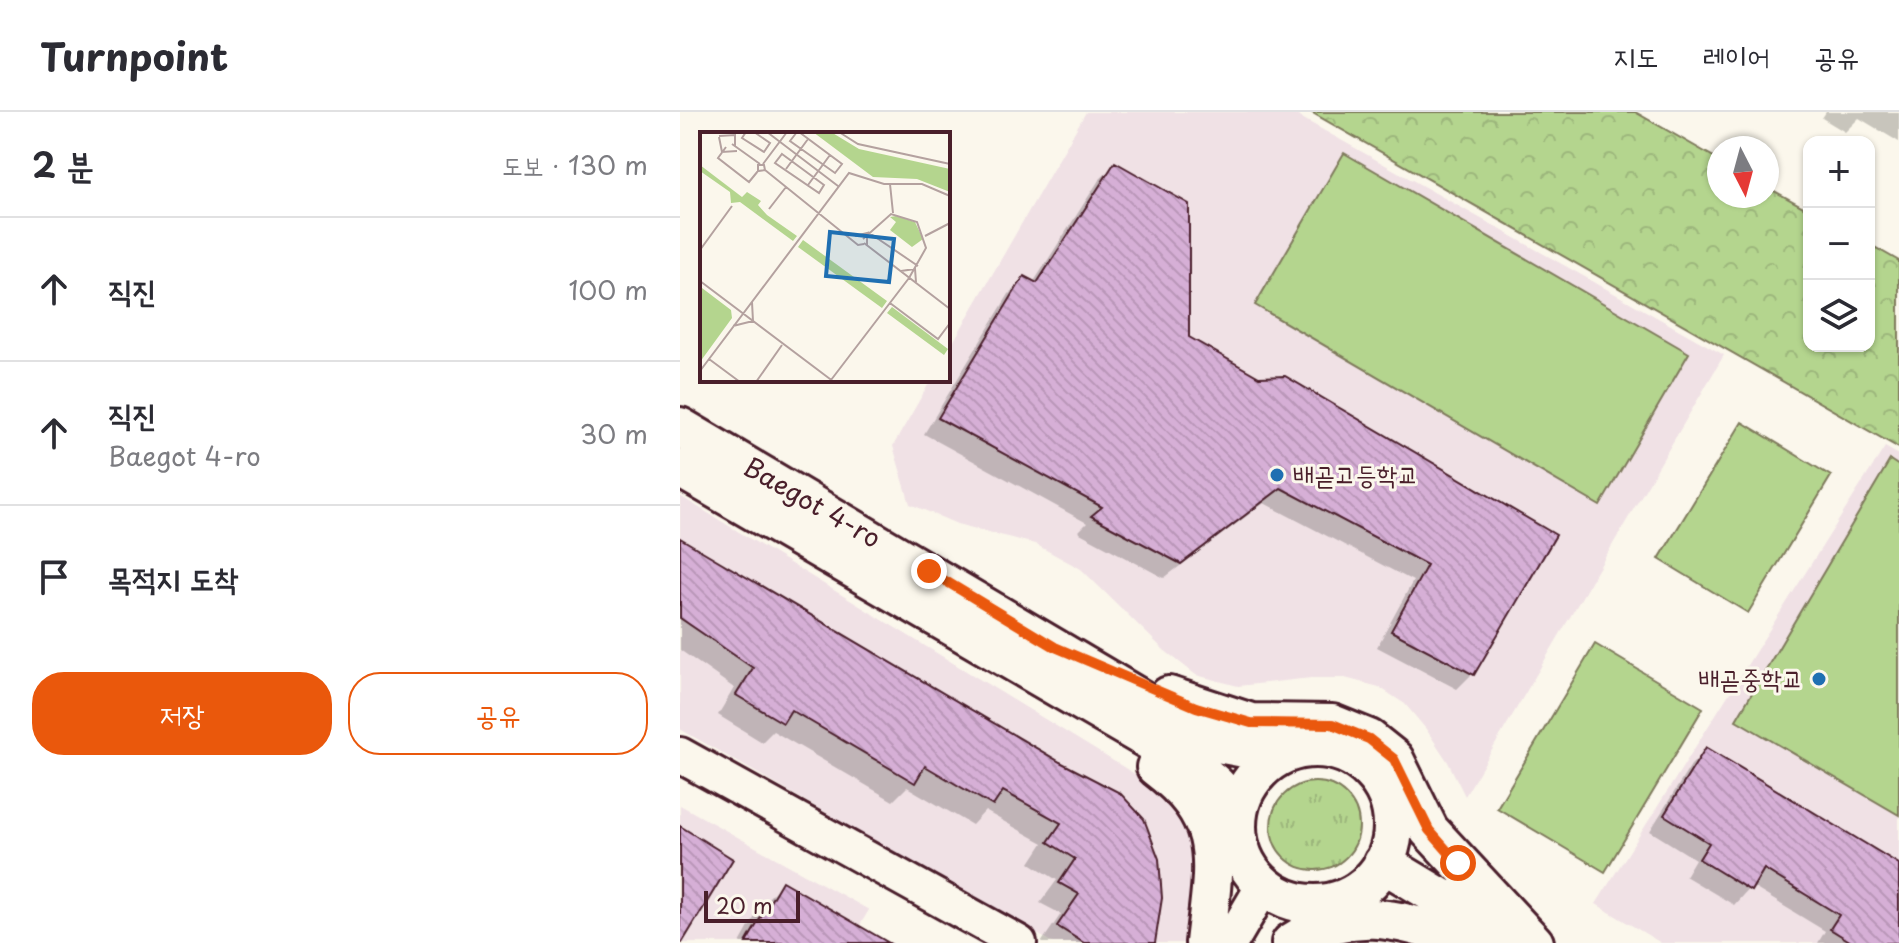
<!DOCTYPE html>
<html lang="ko">
<head>
<meta charset="utf-8">
<style>
	:root { --surface:#fff; --page:#f7f7f7; --text:#2b2b33; --muted:#7c7c81; --line:#e1e1e2; --accent:#ea580c }
	body { margin:0; font-family:"Playpen Sans","Poor Story",sans-serif; background:var(--page); color:var(--text) }
	.controls { position:absolute; right:24px; top:24px; display:grid; overflow:hidden; border-radius:16px; box-shadow:0 2px 6px #0004 }
	.controls button { width:72px; height:72px; display:grid; place-items:center; padding:0; border:0; border-bottom:2px solid var(--line); background:var(--surface); color:var(--text); font:40px sans-serif }
	.compass { position:absolute; left:1027px; top:24px; width:72px; height:72px; border-radius:50%; background:var(--surface); box-shadow:0 2px 6px #0004; rotate:174deg }
	.scale { position:absolute; left:24px; bottom:20px; width:96px; box-sizing:border-box; padding-left:8px; border:4px solid #4a1f2b; border-top:0; font-size:22px; line-height:28px; white-space:nowrap; color:#4a1f2b; -webkit-text-stroke:6px #fbf7ec; paint-order:stroke }
	.stop { position:absolute; width:24px; height:24px; margin:-18px; border:6px solid #ea580c; border-radius:50%; background:#fff }
	.stop.end { background:#ea580c; border-color:#fff; box-shadow:0 2px 8px #0008 }
	.list { margin:0; padding:0; list-style:none }
	h2 { display:flex; justify-content:space-between; align-items:center; height:104px; margin:0; padding:0 32px; font-size:34px }
	h2 small { font-size:26px; font-weight:400; color:var(--muted) }
	.list li { display:grid; grid-template-columns:52px 1fr auto; gap:24px; align-items:center; box-sizing:border-box; height:144px; padding:0 32px; border-top:2px solid var(--line) }
	.list b { display:block; font-size:30px; white-space:nowrap }
	.list p { margin:0; font-size:26px; white-space:nowrap; color:var(--muted) }
	.list em { font-size:26px; font-style:normal; color:var(--muted) }
	.actions { display:flex; gap:16px; padding:24px 32px }
	.actions a { flex:1; padding:18px 0; border:2px solid var(--accent); border-radius:32px; text-align:center; font-size:28px; color:var(--accent) }
	.actions .main { background:var(--accent); color:#fff }
	.icon { flex:none; width:44px; height:44px; fill:none; stroke:currentColor; stroke-width:2; stroke-linecap:round; stroke-linejoin:round }
	.map { position:relative; flex:none; width:1219px; height:831px; overflow:hidden }
	header { display:flex; align-items:center; gap:48px; box-sizing:border-box; height:112px; padding:0 40px; background:var(--surface); border-bottom:2px solid var(--line) }
	header strong { font-size:38px }
	nav { display:flex; gap:44px; margin-inline-start:auto; font-size:28px }
	main { display:flex }
	aside { flex:1; background:var(--surface) }
	.map>svg:first-child { display:block }
	.built { fill:#f0e1e5 }
	.grass { fill:url(#grass-tufts); stroke:#7f7a5c; stroke-width:2 }
	.park { fill:url(#park-crowns); stroke:#7f7a5c; stroke-width:2 }
	.pitch { fill:#b4d58e; stroke:#7f7a5c; stroke-width:2 }
	.shadow { fill:#0003 }
	.building { fill:url(#building-back-hatch); stroke:#4a1f2b; stroke-width:2 }
	.lines { fill:none; stroke-linecap:round; stroke-linejoin:round }
	.tertiary-casing { stroke:#4a1f2b; stroke-width:40 }
	.secondary-casing { stroke:#4a1f2b; stroke-width:44 }
	.tertiary { stroke:#fbf7ec; stroke-width:34 }
	.secondary { stroke:#fbf7ec; stroke-width:38 }
	.route { stroke:#ea580c; stroke-width:10 }
	.poi-dot { fill:#1f6fb2; stroke:#fbf7ec; stroke-width:3 }
	.labels { text-anchor:middle; stroke-width:6; stroke-linejoin:round; paint-order:stroke }
	.poi-label { font-size:26px; fill:#4a1f2b; stroke:#fbf7ec; text-anchor:start }
	.street-label { font-size:26px; fill:#4a1f2b; stroke:#fbf7ec }
	.inset-road { fill:none; stroke:#b4a19f; stroke-width:2 }
	.view { fill:#1f6fb2; fill-opacity:0.15; stroke:#1f6fb2; stroke-width:4 }
	.inset-edge { fill:none; stroke:#4a1f2b; stroke-width:4 }
</style>
</head>
<body>
<header>
<strong>Turnpoint</strong>
<nav><a>지도</a><a>레이어</a><a>공유</a></nav>
</header>
<main>
<aside>
<h2>2 분<small>도보 · 130 m</small></h2>
<ul class="list">
<li><svg class="icon" aria-label="ahead" viewBox="0 0 24 24"><path d="M12 20V5M6 11l6-6 6 6"/></svg><div><b>직진</b></div><em>100 m</em></li>
<li><svg class="icon" aria-label="ahead" viewBox="0 0 24 24"><path d="M12 20V5M6 11l6-6 6 6"/></svg><div><b>직진</b><p>Baegot 4-ro</p></div><em>30 m</em></li>
<li><svg class="icon" aria-label="arrive" viewBox="0 0 24 24"><path d="M6 21V4h12l-3 4 3 4H6"/></svg><div><b>목적지 도착</b></div></li>
</ul>
<div class="actions"><a class="main">저장</a><a>공유</a></div>
</aside>
<div class="map">
<svg width="1219" height="831" viewBox="0 0 1219 831">
	<defs>
		<pattern id="grass-tufts" width="24" height="20" patternUnits="userSpaceOnUse" patternTransform="scale(2)"><rect width="24" height="20" fill="#b4d58e"/><path d="M3 7l-1-3M5 7V3M7 7l1-3M15 17l-1-3M17 17v-4M19 17l1-3" fill="none" stroke="#9cb67b"/></pattern>
		<pattern id="park-crowns" width="20" height="18" patternUnits="userSpaceOnUse" patternTransform="scale(2)"><rect width="20" height="18" fill="#b4d58e"/><path d="M2 6a3 3 0 1 1 6 0M12 15a3 3 0 1 1 6 0" fill="none" stroke="#9cb67b"/></pattern>
		<pattern id="building-back-hatch" width="6" height="6" patternUnits="userSpaceOnUse" patternTransform="scale(2)"><rect width="6" height="6" fill="#d6afd6"/><path d="M-1 5l2 2M0 0l6 6M5-1l2 2" fill="none" stroke="#b996b8"/></pattern>
	</defs>
	<rect width="100%" height="100%" fill="#fbf7ec"/>
	<filter id="ink" filterUnits="userSpaceOnUse"><feTurbulence type="fractalNoise" baseFrequency=".0125" numOctaves="2"/><feDisplacementMap in="SourceGraphic" scale="16" xChannelSelector="R" yChannelSelector="G"/><feConvolveMatrix kernelMatrix="1 2 1 2 8 2 1 2 1" color-interpolation-filters="sRGB"/></filter>
	<g filter="url(#ink)">
		<!-- built -->
		<path class="built" d="M 406,0 L 611,0 L 1044,243 L 785,684 L 768,650 L 746,617 L 725,592 L 699,575 L 665,566 L 631,566 L 558,574 L 516,563 L 484,538 L 401,457 L 355,432 L 277,412 L 230,392 L 213,334 L 251,268 L 268,268 L 268,239 Z
			M 1205,335 L 1219,343 L 1219,831 L 981,831 L 916,792 Z
			M 0,384 L 489,683 L 529,719 L 514,831 L 373,831 L 0,617 Z
			M 0,693 L 189,798 L 169,831 L 0,831 Z"/>
		<!-- grass -->
		<path class="grass" d="M591 714a44 44 0 1 1 88 0a44 44 0 1 1-88 0Z"/>
		<!-- park -->
		<path class="park" d="M 631,0 L 955,0 L 1039,48 L 1039,84 L 1087,84 L 1087,75 L 1129,98 L 1129,234 L 1189,234 L 1189,132 L 1219,149 L 1219,336 Z"/>
		<!-- pitch -->
		<path class="pitch" d="M 664,41 L 1009,241 L 920,394 L 575,193 Z
			M 1062,310 L 1151,364 L 1068,501 L 979,447 Z
			M 1210,348 L 1219,354 L 1219,703 L 1056,608 Z
			M 915,532 L 1023,596 L 925,760 L 817,696 Z"/>
		<!-- shadow -->
		<path class="shadow" d="M 1146,0 L 1219,0 L 1219,30 L 1179,6 L 1165,20 L 1142,6 Z
			M 435,53 L 507,226 L 873,423 L 792,562 L 777,577 L 697,535 L 733,469 L 584,391 L 484,466 L 398,420 L 407,411 L 244,322 L 329,182 L 345,166 L 353,171 L 419,68 Z
			M 0,428 L 379,652 L 469,831 L 361,831 L 381,802 L 360,791 L 377,768 L 350,751 L 363,731 L 305,699 L 292,713 L 227,675 L 213,689 L 93,619 L 82,630 L 38,603 L 54,576 L 0,538 Z
			M 1026,638 L 1219,755 L 1219,831 L 1138,831 L 1145,819 L 1071,774 L 1054,793 L 1005,764 L 1015,747 L 970,719 L 1011,653 Z
			M 102,772 L 174,831 L 60,831 L 82,792 Z"/>
		<!-- building -->
		<path class="building" d="M 435,50 L 509,92 L 509,225 L 579,265 L 605,264 L 876,423 L 794,563 L 711,519 L 747,453 L 601,376 L 501,452 L 411,404 L 422,395 L 258,306 L 344,164 L 357,171 Z
			M 0,426 L 380,650 L 440,681 L 464,707 L 479,747 L 482,786 L 475,831 L 404,831 L 377,814 L 399,782 L 379,771 L 395,747 L 368,730 L 381,711 L 323,679 L 313,694 L 245,654 L 235,671 L 111,598 L 103,611 L 56,583 L 73,556 L 0,506 Z
			M 1026,635 L 1219,752 L 1219,831 L 1173,831 L 1150,817 L 1159,803 L 1084,757 L 1071,779 L 1019,747 L 1029,731 L 984,703 Z
			M 0,714 L 53,747 L 2,831 L 0,831 Z
			M 102,769 L 209,831 L 66,831 Z"/>
		<g class="lines">
			<!-- tertiary casing -->
			<g class="tertiary-casing">
				<path id="tertiary" d="M 0,643 L 339,831
					M 550,831 L 584,773"/>
			</g>
			<!-- secondary casing -->
			<g class="secondary-casing">
				<path id="secondary" d="M 0,315 L 533,630 L 602,643
					M 0,356 L 493,642 C 519,660 547,674 557,705
					M 489,584 L 571,611 L 652,612 L 689,627 L 714,647 L 749,718 L 854,831
					M557 714a78 78 0 1 1 156 0a78 78 0 1 1-156 0Z
					M 476,655 C 547,709 534,750 525,831
					M 703,751 L 831,828
					M 611,831 C 678,789 724,810 793,831"/>
			</g>
			<!-- tertiary -->
			<use href="#tertiary" class="tertiary"/>
			<!-- secondary -->
			<use href="#secondary" class="secondary"/>
		</g>
	</g>
	<g class="lines" filter="url(#ink)">
		<!-- route -->
		<path class="route" d="M 249,459 L 375,535 L 516,595 L 571,611 L 652,612 L 689,627 L 714,647 L 749,718 L 778,751"/>
	</g>
	<!-- markers -->
	<g class="poi-dot">
		<circle cx="597" cy="363" r="8"/>
		<circle cx="1139" cy="567" r="8"/>
	</g>
	<g class="labels">
		<!-- poi labels -->
		<g class="poi-label">
			<text x="613" y="372">배곧고등학교</text>
			<text x="1123" y="576" text-anchor="end">배곧중학교</text>
		</g>
		<!-- street labels -->
		<g class="street-label">
			<text transform="translate(132 391) rotate(30)" y="9">Baegot 4-ro</text>
		</g>
	</g>
	<!-- overview -->
	<g transform="translate(20 20)">
		<rect width="250" height="250" fill="#fbf7ec"/>
		<path d="M 113,0 L 131,0 L 159,17 L 250,37 L 250,60 L 217,47 L 173,45 ZM 0,33 L 42,65 L 47,60 L 61,69 L 58,73 L 67,83 L 97,104 L 93,109 L 40,70 L 31,71 L 30,60 L 0,39 ZM 196,84 L 215,90 L 223,107 L 212,115 L 190,98 L 196,90 L 190,85 ZM 103,108 L 187,169 L 182,176 L 98,115 ZM 2,156 L 31,178 L 32,186 L 0,230 ZM 192,175 L 248,217 L 244,223 L 187,181 Z" fill="#b4d58e"/>
		<path class="inset-road" d="M 46,0 L 42,6 L 64,20 L 70,11 L 54,0M 67,0 L 138,54M 97,0 L 90,9 L 135,41 L 142,32 L 99,0M 139,0 L 158,12 L 250,32M 19,4 L 35,3 L 35,14M 19,5 L 22,20 L 37,19M 32,12 L 60,32M 26,15 L 18,26 L 49,50 L 58,39M 82,22 L 124,53 L 119,61 L 75,31 ZM 63,32 L 87,0M 86,37 L 108,7M 65,38 L 58,39 L 58,33 L 64,33 L 65,38 L 158,113 L 164,112M 190,52 L 193,81M 108,53 L 130,23M 69,77 L 86,55M 168,100 L 218,134M 155,104 L 167,101 L 167,113M 225,104 L 250,91M 163,107 L 191,82 L 217,90 L 226,116 L 209,146M 164,111 L 250,177M 0,118 L 32,74M 201,139 L 215,137 L 216,150M 0,149 L 134,250M 190,171 L 238,207 L 250,191M 33,194 L 53,189 L 52,170M 9,227 L 40,250M 0,239 L 149,41 L 184,52 L 222,52 L 250,64M 131,248 L 209,146M 56,250 L 82,213"/>
		<path class="view" d="M 130,100 L 194,107 L 189,150 L 126,144 Z"/>
		<rect width="250" height="250" class="inset-edge"/>
	</g>
</svg>
<div class="controls">
<button>+</button>
<button>−</button>
<button><svg class="icon" aria-label="layers" viewBox="0 0 24 24"><path d="M12 4l9 5-9 5-9-5zM3 14l9 5 9-5"/></svg></button>
</div>
<svg class="compass" viewBox="-18 -18 36 36"><path d="M0-13l5 13h-10z" fill="#e53935"/><path d="M0 13l5-13h-10z" fill="#7c7c81"/></svg>
<div class="scale">20 m</div>
<div class="stop" style="left:778px;top:751px"></div>
<div class="stop end" style="left:249px;top:459px"></div>
</div>
</main>
</body>
</html>
